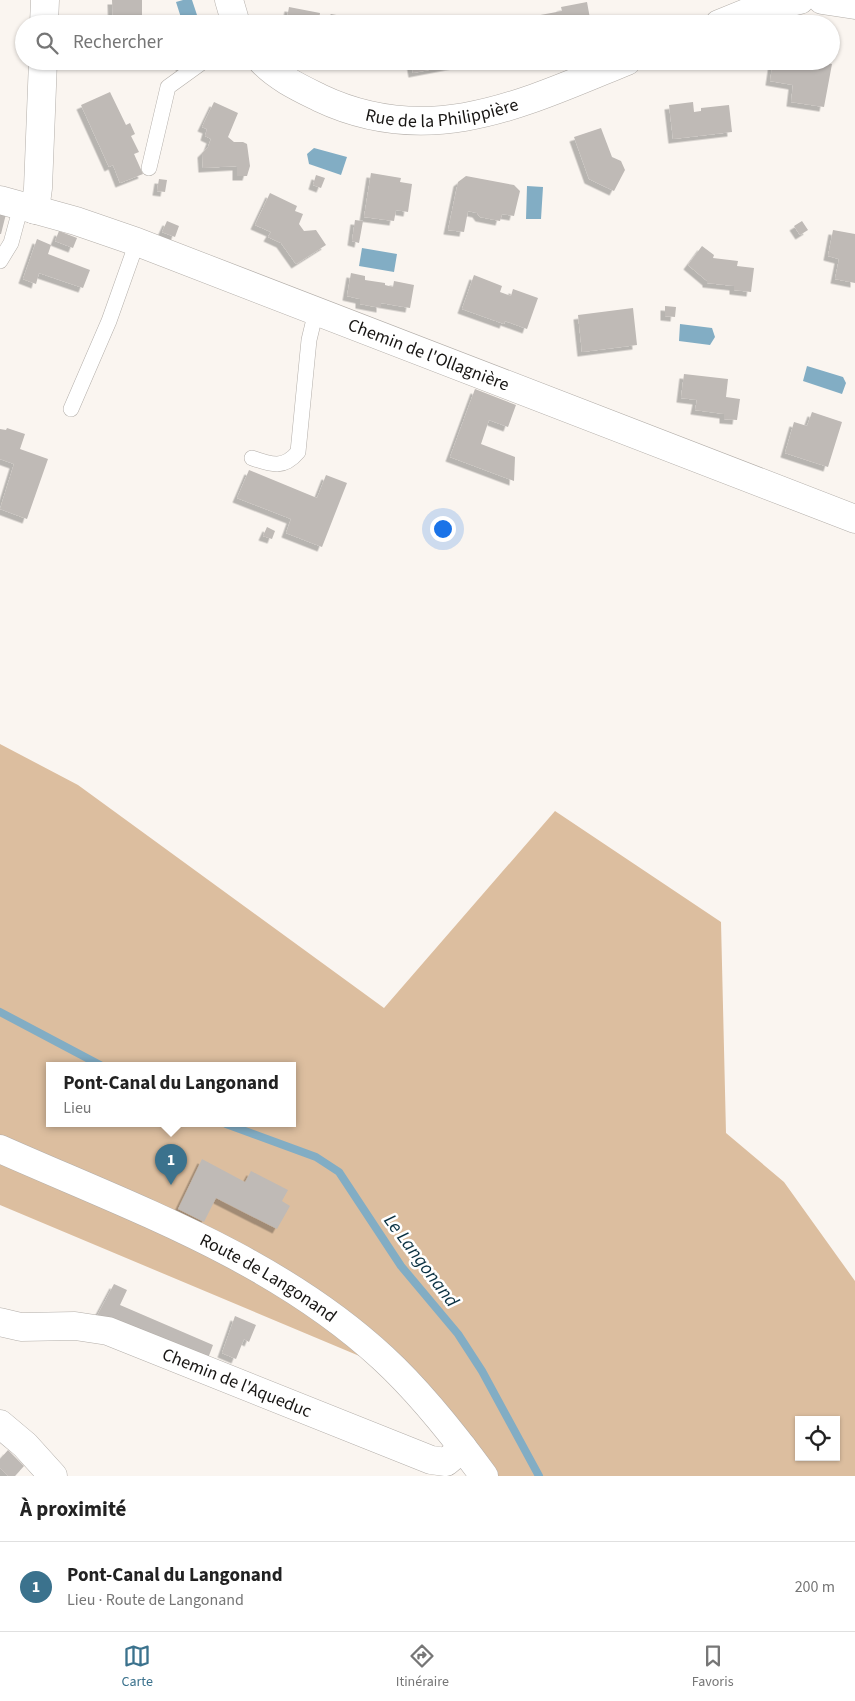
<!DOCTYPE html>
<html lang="fr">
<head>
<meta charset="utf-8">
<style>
	:root { --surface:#fff; --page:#f6f6f6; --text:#222; --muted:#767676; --line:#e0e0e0; --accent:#3b728d }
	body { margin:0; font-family:"Source Sans 3",sans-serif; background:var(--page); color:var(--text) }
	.controls { position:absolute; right:15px; bottom:15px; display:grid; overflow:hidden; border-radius:0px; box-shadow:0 1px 4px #0004 }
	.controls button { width:45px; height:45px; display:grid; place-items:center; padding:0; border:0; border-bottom:1px solid var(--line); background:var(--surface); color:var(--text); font:25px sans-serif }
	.you { position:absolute; left:442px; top:528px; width:18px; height:18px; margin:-12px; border:4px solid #fff; border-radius:50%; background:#1a73e8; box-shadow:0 0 0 8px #1a73e833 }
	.badge { display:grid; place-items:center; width:32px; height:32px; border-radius:50%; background:var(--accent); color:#fff; font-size:16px; font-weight:700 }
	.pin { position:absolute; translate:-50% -41px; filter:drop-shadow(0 1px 2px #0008) }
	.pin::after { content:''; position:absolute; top:26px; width:18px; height:15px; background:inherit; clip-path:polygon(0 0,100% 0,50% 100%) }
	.popup { position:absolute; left:46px; top:1062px; width:250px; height:65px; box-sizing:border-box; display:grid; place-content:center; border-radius:0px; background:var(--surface); filter:drop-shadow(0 1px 4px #0005); font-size:16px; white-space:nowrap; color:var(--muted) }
	.popup b { font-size:19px; color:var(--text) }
	.popup::after { content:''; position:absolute; left:50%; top:100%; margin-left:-10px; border:10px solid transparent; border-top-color:var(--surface) }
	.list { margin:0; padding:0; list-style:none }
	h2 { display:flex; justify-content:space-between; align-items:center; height:65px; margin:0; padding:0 20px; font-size:21px }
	h2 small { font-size:16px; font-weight:400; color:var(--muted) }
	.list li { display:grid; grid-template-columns:32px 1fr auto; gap:15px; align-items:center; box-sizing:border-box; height:90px; padding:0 20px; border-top:1px solid var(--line) }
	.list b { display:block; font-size:19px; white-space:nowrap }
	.list p { margin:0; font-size:16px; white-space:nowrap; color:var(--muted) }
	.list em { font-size:16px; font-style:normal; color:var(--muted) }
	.icon { flex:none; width:28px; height:28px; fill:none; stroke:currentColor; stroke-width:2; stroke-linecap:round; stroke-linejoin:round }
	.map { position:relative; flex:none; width:855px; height:1476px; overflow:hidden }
	.search { position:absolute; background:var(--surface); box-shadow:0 1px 4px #0004; left:15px; right:15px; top:15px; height:55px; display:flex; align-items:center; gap:12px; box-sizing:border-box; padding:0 18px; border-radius:28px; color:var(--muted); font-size:19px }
	.sheet { height:155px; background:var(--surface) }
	nav { display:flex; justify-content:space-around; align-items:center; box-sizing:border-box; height:70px; border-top:1px solid var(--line); background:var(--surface); font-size:14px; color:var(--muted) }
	nav a { display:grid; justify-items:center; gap:2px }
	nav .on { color:var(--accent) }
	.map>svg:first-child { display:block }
	.green { fill:#dcbe9f; fill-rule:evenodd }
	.water { fill:#82adc4 }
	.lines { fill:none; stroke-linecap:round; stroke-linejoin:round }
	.stream { stroke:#82adc4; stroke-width:8 }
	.building { fill:#bfbab6; filter:url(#shadow) }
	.lane-casing { stroke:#b3aea9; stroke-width:16 }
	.street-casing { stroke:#b3aea9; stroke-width:29 }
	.primary-casing { stroke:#b3aea9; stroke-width:29 }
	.lane { stroke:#fff; stroke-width:15 }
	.street { stroke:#fff; stroke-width:28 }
	.primary { stroke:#fff; stroke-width:28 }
	.labels { text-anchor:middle; stroke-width:5; stroke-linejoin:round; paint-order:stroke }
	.street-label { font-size:18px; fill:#181614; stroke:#fff }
	.water-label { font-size:19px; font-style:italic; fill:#093041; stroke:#fff }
</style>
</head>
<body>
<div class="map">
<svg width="855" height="1476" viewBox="0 0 855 1476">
	<defs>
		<filter id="shadow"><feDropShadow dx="-4.5" dy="4.5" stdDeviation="0" flood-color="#0004"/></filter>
	</defs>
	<rect width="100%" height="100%" fill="#faf5f0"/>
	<!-- green -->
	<path class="green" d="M 0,744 L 78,785 L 384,1008 L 555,811 L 721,922 L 726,1133 L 784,1182 L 855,1281 L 855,1476 L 472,1476 L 388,1368 L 0,1205 ZM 50,1066 L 292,1066 L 292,1124 L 50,1124 ZM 799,1420 L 836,1420 L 836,1457 L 799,1457 Z"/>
	<!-- water -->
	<path class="water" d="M 183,0 L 192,0 L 200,24 L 183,24 L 176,2 Z
		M 314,148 L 347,157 L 341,175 L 309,164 L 307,154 Z
		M 527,186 L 543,187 L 541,219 L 526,219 Z
		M 362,248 L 397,254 L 394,272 L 359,266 Z
		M 680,324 L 712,328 L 715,337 L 710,345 L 679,341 Z
		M 807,366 L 843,377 L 846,383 L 842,394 L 803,381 Z"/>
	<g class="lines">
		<!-- stream -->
		<path class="stream" d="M 0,1012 L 102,1066
			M 226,1124 L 316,1157 L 339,1172 L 401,1266 L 458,1334 L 482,1371 L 539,1476"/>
	</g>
	<!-- building -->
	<path class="building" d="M 112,0 L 142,0 L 142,16 L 149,22 L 169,21 L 169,24 L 113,24 Z
		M 587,2 L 591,24 L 525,24 L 524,18 L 562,11 L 561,7 Z
		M 289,7 L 320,13 L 319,19 L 326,20 L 331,14 L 342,16 L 348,24 L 286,24 Z
		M 178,61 L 189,61 L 181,67 Z
		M 411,61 L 459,61 L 460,64 L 413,73 Z
		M 773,61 L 815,61 L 832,64 L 824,107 L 791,102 L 793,85 L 770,81 Z
		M 110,92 L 126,125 L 130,123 L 135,134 L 131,136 L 139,152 L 134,154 L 143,174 L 120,183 L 113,165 L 109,167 L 81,105 Z
		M 214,102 L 238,113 L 228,137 L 234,142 L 243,142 L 247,144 L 250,166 L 247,176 L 237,176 L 237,166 L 203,168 L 202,153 L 208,147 L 211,139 L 205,136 L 207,129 L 202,127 Z
		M 693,102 L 694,112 L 701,111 L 701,108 L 729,105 L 732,132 L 673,139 L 669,105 Z
		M 601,128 L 612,157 L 621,161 L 625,170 L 614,191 L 589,179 L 574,137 Z
		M 371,173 L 401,178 L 400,182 L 412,184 L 408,212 L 396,210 L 394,221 L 364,217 Z
		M 316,175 L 325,178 L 321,188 L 313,185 Z
		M 466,176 L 514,185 L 520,191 L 514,216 L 502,214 L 500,221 L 480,217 L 477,213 L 468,211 L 464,232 L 448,230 L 458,182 Z
		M 159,179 L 167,180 L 165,192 L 157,191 Z
		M 270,193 L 297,206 L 295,211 L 303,214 L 299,224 L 304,231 L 316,230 L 326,245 L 296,264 L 281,243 L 268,237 L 271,232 L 255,225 Z
		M 0,213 L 6,214 L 1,234 L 0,234 Z
		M 355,220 L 363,221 L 359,243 L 352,241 Z
		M 167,221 L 179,226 L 175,237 L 162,232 Z
		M 802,221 L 808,230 L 800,235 L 794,226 Z
		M 833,230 L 855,234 L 855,283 L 835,279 L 839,259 L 828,256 Z
		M 59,231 L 77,238 L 73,248 L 55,241 Z
		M 37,239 L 51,245 L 48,254 L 90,270 L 83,288 L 39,273 L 36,284 L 23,279 Z
		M 702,246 L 714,255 L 713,258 L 738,261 L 737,266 L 754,268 L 751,292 L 734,290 L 734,286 L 707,283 L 707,281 L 688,265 Z
		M 351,273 L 365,276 L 365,280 L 385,283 L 385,285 L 393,287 L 394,281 L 414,285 L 410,308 L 381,303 L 381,308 L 360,304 L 360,299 L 347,296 Z
		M 474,275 L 502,286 L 500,292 L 511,296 L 513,289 L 538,298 L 527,329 L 505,321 L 504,324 L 462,309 Z
		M 665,306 L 676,307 L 675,317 L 665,316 Z
		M 633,308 L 637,345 L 582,352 L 578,315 Z
		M 684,374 L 728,379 L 726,397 L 740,399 L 737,420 L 724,419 L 724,414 L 695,410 L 697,400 L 681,398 Z
		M 475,389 L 516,405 L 508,427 L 489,420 L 481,444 L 515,457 L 514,481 L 450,457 Z
		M 812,412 L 842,422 L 828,467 L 785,453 L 794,422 L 807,426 Z
		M 7,428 L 25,434 L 20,449 L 48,459 L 27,519 L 0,509 L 14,464 L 0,459 L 0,429 L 6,430 Z
		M 249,470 L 317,498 L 326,475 L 347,483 L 322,547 L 286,533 L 291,519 L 237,498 Z
		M 267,527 L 275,531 L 272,539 L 263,536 Z
		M 202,1159 L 245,1182 L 251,1171 L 288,1190 L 282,1201 L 290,1206 L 277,1229 L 216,1198 L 204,1222 L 178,1209 Z
		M 114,1284 L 127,1290 L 120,1305 L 213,1345 L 207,1361 L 97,1316 Z
		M 235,1316 L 256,1325 L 249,1342 L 244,1339 L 236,1359 L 222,1353 Z
		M 8,1450 L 24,1466 L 15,1476 L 8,1476 L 0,1468 L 0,1459 Z"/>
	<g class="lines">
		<!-- lane casing -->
		<g class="lane-casing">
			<path id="lane" d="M 149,168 L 168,87 L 204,61
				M 0,261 L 11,243 L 21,206
				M 71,409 L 109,321 L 137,242
				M 252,458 C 272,465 284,469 298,452 L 309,340 L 316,311"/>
		</g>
		<!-- street casing -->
		<g class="street-casing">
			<g id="street">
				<path d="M 229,0 L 236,24"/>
				<path d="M 822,0 L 855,5"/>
				<path d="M 44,24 L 45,0"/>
				<path d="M 719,24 L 746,13 L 800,0"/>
				<path id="s1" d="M 262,61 C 278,78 300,88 320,98 C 430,150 524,103 627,61"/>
				<path id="s2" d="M 0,200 L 76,221 L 137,242 L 855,519"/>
				<path d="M 35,210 L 38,188 L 43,61"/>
				<path id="s3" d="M 0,1322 L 21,1327 L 75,1326 L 108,1331 L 431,1460 L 446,1462 L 463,1448"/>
				<path d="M 0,1424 L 25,1445 L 53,1476"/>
			</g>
		</g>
		<!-- primary casing -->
		<g class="primary-casing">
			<g id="primary">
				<path id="s4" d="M 0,1149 C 133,1208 275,1258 383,1358 C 421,1393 454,1435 484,1476"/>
			</g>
		</g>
		<!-- lane -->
		<use href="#lane" class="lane"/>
		<!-- street -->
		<use href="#street" class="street"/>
		<!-- primary -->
		<use href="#primary" class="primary"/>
	</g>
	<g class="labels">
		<!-- street labels -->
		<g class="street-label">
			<text dy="6" stroke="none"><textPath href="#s1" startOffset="195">Rue de la Philippière</textPath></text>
			<text dy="6" stroke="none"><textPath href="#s2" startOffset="456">Chemin de l'Ollagnière</textPath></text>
			<text dy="6" stroke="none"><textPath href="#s4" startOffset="298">Route de Langonand</textPath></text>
			<text dy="6" stroke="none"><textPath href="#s3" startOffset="248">Chemin de l'Aqueduc</textPath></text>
		</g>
		<!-- water labels -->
		<g class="water-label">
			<text transform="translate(422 1260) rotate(53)" y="7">Le Langonand</text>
		</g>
	</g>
</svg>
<div class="controls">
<button><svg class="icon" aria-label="locate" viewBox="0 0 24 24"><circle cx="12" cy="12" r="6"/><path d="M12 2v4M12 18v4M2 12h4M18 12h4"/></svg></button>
</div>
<div class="you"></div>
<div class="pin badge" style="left:171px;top:1185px">1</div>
<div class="popup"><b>Pont-Canal du Langonand</b>Lieu</div>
<div class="search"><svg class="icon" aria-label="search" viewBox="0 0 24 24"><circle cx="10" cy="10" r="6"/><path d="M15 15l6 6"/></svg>Rechercher</div>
</div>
<section class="sheet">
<h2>À proximité<small></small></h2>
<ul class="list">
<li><span class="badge">1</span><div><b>Pont-Canal du Langonand</b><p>Lieu · Route de Langonand</p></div><em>200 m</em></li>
</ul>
</section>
<nav>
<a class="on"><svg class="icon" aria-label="map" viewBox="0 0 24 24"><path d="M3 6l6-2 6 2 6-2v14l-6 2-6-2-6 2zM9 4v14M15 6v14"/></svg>Carte</a>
<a><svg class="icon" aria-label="directions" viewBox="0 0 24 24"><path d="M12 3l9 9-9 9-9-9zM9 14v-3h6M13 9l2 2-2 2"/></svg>Itinéraire</a>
<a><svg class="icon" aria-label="saved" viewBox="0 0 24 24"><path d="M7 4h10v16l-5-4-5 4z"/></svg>Favoris</a>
</nav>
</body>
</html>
